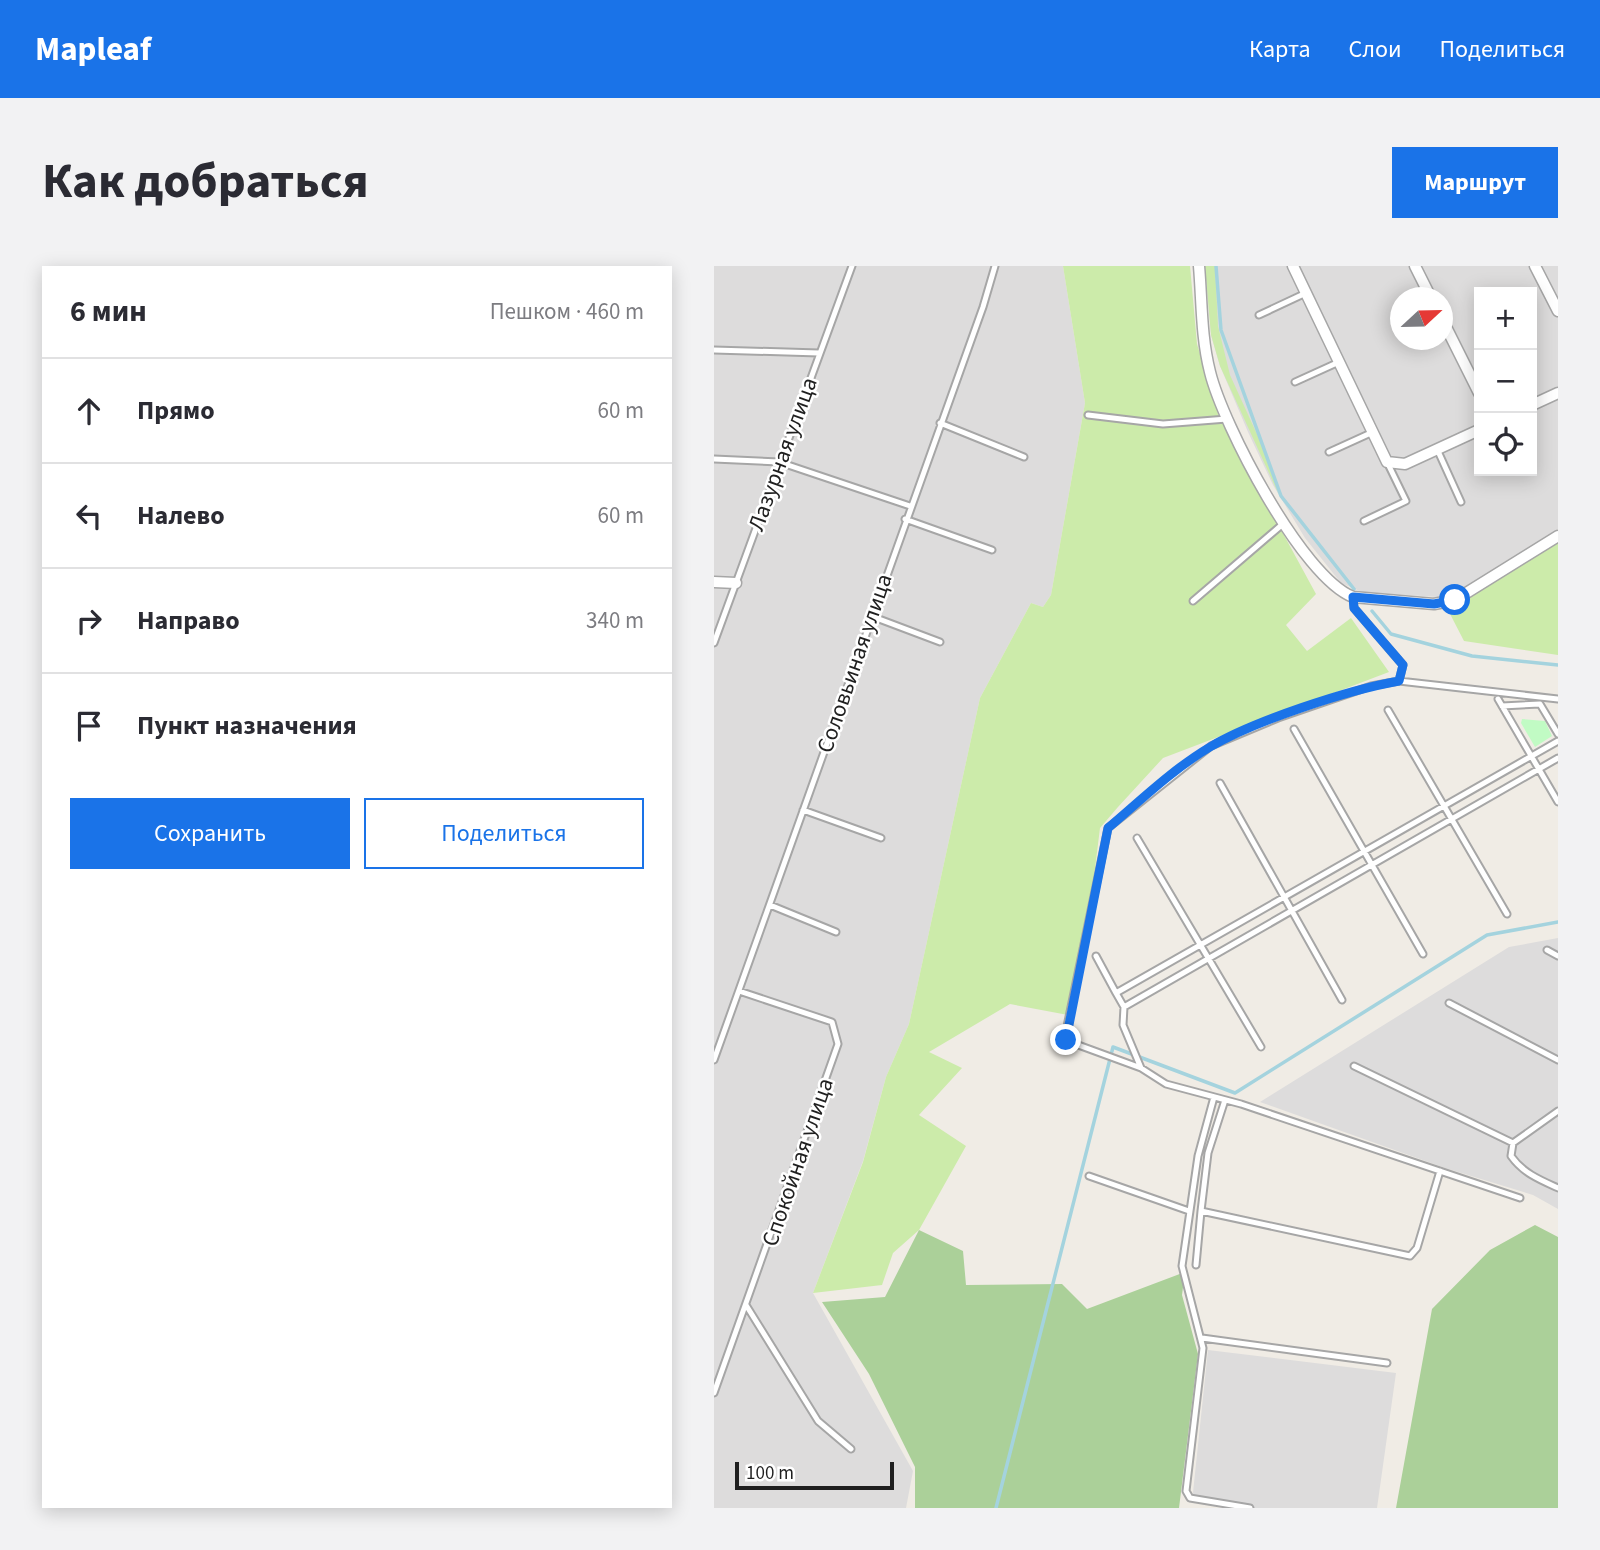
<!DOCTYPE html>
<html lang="ru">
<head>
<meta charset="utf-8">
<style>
	:root { --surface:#fff; --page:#f2f2f3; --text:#2b2b33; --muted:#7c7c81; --line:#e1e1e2; --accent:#1a73e8 }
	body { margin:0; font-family:"Source Sans 3",sans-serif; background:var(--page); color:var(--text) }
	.controls { position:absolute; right:21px; top:21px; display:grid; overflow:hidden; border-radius:0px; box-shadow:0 4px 18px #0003 }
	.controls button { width:63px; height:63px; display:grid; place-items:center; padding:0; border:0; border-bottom:2px solid var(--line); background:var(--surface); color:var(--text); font:35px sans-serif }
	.compass { position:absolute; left:676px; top:21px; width:63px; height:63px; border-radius:50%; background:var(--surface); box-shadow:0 4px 18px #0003; rotate:68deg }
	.scale { position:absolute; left:21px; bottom:18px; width:159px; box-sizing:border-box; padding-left:7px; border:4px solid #1f1f1f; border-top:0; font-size:19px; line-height:24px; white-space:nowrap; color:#1f1f1f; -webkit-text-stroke:5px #fff; paint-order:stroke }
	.stop { position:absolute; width:21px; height:21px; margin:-16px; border:5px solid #1a73e8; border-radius:50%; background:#fff }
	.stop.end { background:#1a73e8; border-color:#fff; box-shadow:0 2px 7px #0008 }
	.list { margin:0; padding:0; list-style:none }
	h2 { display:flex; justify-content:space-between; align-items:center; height:91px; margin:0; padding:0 28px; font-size:30px }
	h2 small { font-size:23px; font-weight:400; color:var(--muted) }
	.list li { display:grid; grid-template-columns:46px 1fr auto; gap:21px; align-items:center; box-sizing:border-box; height:105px; padding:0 28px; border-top:2px solid var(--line) }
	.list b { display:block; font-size:26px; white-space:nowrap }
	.list em { font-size:23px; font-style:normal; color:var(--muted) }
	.actions { display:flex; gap:14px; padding:21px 28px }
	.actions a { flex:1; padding:16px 0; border:2px solid var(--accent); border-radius:0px; text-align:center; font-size:24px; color:var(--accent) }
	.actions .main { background:var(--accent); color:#fff }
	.icon { flex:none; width:38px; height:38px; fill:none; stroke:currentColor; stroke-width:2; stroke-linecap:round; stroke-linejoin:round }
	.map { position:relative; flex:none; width:844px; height:1242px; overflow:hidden; border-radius:0px }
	header { display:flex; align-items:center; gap:42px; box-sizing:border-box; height:98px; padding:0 35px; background:var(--accent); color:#fff }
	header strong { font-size:33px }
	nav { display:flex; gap:38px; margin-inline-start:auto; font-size:24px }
	.intro { display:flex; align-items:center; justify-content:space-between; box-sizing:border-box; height:168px; padding:0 42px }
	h1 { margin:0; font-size:49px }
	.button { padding:18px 32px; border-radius:0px; background:var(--accent); color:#fff; font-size:24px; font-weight:700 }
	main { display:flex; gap:42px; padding:0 42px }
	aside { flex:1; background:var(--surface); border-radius:0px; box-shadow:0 4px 18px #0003 }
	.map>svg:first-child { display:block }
	.residential { fill:#dddcdc; fill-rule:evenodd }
	.grass { fill:#ccebaa }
	.forest { fill:#abd099 }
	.park { fill:#c1fbc4 }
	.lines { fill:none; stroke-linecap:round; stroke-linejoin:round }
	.stream { stroke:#a4d3de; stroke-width:3.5 }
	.service-casing { stroke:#a6a6a6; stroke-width:9 }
	.minor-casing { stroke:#a6a6a6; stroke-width:13 }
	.service { stroke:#fff; stroke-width:5 }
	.minor { stroke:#fff; stroke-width:10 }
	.route { stroke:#1a73e8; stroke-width:9 }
	.labels { text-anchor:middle; stroke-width:5; stroke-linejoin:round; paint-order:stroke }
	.street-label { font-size:23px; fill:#1f1f1f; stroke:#fff }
</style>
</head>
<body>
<header>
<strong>Mapleaf</strong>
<nav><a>Карта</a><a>Слои</a><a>Поделиться</a></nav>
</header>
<div class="intro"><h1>Как добраться</h1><a class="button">Маршрут</a></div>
<main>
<aside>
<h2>6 мин<small>Пешком · 460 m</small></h2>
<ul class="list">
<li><svg class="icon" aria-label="ahead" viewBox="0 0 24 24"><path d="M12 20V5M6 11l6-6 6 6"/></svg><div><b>Прямо</b></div><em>60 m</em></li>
<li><svg class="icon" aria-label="left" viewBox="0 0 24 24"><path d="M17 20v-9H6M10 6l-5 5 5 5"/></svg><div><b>Налево</b></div><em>60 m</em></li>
<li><svg class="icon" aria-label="right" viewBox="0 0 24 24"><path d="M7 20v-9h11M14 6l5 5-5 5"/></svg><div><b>Направо</b></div><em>340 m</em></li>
<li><svg class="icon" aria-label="arrive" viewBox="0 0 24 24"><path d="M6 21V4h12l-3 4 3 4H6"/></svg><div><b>Пункт назначения</b></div></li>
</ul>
<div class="actions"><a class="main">Сохранить</a><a>Поделиться</a></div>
</aside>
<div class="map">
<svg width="844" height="1242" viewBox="0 0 844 1242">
	<rect width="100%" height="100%" fill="#f0ece5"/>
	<!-- residential -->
	<path class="residential" d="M 0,0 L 349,0 L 371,137 L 337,329 L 329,341 L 317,337 L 266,432 L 195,758 L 172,811 L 149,895 L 99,1027 L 199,1205 L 192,1242 L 0,1242 Z
		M 491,0 L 844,0 L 844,263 L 745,326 L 724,331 L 648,326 L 627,317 L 591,272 L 559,219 L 534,166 L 506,100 L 497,69 ZM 765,26 L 818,26 L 818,205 L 765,205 ZM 687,32 L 729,32 L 729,74 L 687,74 Z
		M 844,672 L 844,943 L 819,929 L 731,902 L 546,836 L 795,681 Z
		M 494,1084 L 682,1107 L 663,1242 L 522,1242 L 478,1236 Z"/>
	<!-- grass -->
	<path class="grass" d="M 349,0 L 476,0 L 483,78 L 504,148 L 602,328 L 572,359 L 593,385 L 637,352 L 675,406 L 449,492 L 404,541 L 386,562 L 374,659 L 354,749 L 296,738 L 215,786 L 248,802 L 205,849 L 252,880 L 205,964 L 179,987 L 168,1019 L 99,1027 L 149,896 L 172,811 L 195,758 L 266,432 L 317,337 L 329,341 L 337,329 L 371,137 Z
		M 491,0 L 501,0 L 504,60 L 516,109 L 552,188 L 564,227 L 506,100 L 497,69 Z
		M 844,274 L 844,389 L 750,375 L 734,344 Z"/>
	<!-- forest -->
	<path class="forest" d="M 821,959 L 844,971 L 844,1242 L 682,1242 L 718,1043 L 776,984 Z
		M 205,964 L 249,985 L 252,1019 L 348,1018 L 373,1043 L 471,1006 L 468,1029 L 484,1088 L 465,1242 L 201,1242 L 201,1201 L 155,1108 L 108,1036 L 171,1031 Z"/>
	<!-- park -->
	<path class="park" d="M 808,453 L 831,455 L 838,470 L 821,481 L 807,457 Z"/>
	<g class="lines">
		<!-- stream -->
		<path class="stream" d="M 502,0 L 507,64 L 567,230 L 640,323
			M 658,345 L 677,368 L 758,390 L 844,399
			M 282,1242 L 399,781 L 521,827 L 773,669 L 844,656"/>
		<!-- service casing -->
		<g class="service-casing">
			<path id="service" d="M 545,49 L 592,27
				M 0,84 L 105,87
				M 581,116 L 625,96
				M 374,149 L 449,158 L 513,153
				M 226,157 L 310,191
				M 723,183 L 747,236
				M 615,186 L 659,166
				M 0,193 L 65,196 L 196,240
				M 818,201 L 818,202
				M 191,253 L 278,284
				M 650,255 L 692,235 L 673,196
				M 479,335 L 570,257
				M 157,350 L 226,376
				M 0,377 L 138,0
				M 685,415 L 844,433
				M 784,433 L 844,536
				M 788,440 L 826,438 L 844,468
				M 674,444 L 793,648
				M 580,463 L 709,688
				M 844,475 L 402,727 L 410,741 L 844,492
				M 506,517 L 628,734
				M 89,544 L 167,572
				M 423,572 L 547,781
				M 56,639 L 122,666
				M 833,684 L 844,690
				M 382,690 L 402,727
				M 735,737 L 844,794
				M 410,741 L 409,759 L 427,802 L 452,818 L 527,838 L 806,932
				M 0,794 L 269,41 L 281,0
				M 640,800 L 799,877 L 844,845
				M 427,802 L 356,776 L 351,770 L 394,562 L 497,480 L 564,452 L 657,420 L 685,415 L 689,399 L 640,342 L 639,331
				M 500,831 L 484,890 L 468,1000 L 489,1082 L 472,1225 L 476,1232 L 536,1242
				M 511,834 L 494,887 L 487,945 L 696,990 L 703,982 L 726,905
				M 799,877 L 797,890 C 809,907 826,914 844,922
				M 375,910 L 475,945
				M 482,999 L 487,945
				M 32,1039 L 104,1155 L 137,1183
				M 488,1072 L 673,1097
				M 0,1127 L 124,778 L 118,756 L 25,725"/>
		</g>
		<!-- minor casing -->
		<g class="minor-casing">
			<path id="minor" d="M 485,0 C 488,35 487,71 496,106 C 509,159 588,311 639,331 L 720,338 L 741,334 L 844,270
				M 579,0 L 673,196 L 691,198 L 765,164
				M 701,0 L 717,32
				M 821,0 L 844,45
				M 729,55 L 765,127
				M 818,139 L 844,127
				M 0,316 L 22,317"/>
		</g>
		<!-- service -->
		<use href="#service" class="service"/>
		<!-- minor -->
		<use href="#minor" class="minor"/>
	</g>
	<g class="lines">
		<!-- route -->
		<path class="route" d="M 352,774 L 394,562 C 427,534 459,503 496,481 C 540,455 634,424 685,415 L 689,399 L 640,342 L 639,331 L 720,338 L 741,334"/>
	</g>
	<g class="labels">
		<!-- street labels -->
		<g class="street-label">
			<text transform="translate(68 188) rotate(-70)" y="8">Лазурная улица</text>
			<text transform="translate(140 397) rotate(-71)" y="8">Соловьиная улица</text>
			<text transform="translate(83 896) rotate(-71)" y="8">Спокойная улица</text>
		</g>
	</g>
</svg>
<div class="controls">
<button>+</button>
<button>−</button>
<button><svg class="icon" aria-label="locate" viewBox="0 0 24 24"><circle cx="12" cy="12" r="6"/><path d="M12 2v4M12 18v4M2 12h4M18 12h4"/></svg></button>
</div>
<svg class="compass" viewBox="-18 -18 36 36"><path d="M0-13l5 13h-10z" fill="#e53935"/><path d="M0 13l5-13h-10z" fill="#7c7c81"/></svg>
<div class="scale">100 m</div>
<div class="stop" style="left:741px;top:334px"></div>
<div class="stop end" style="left:352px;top:774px"></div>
</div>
</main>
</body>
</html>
